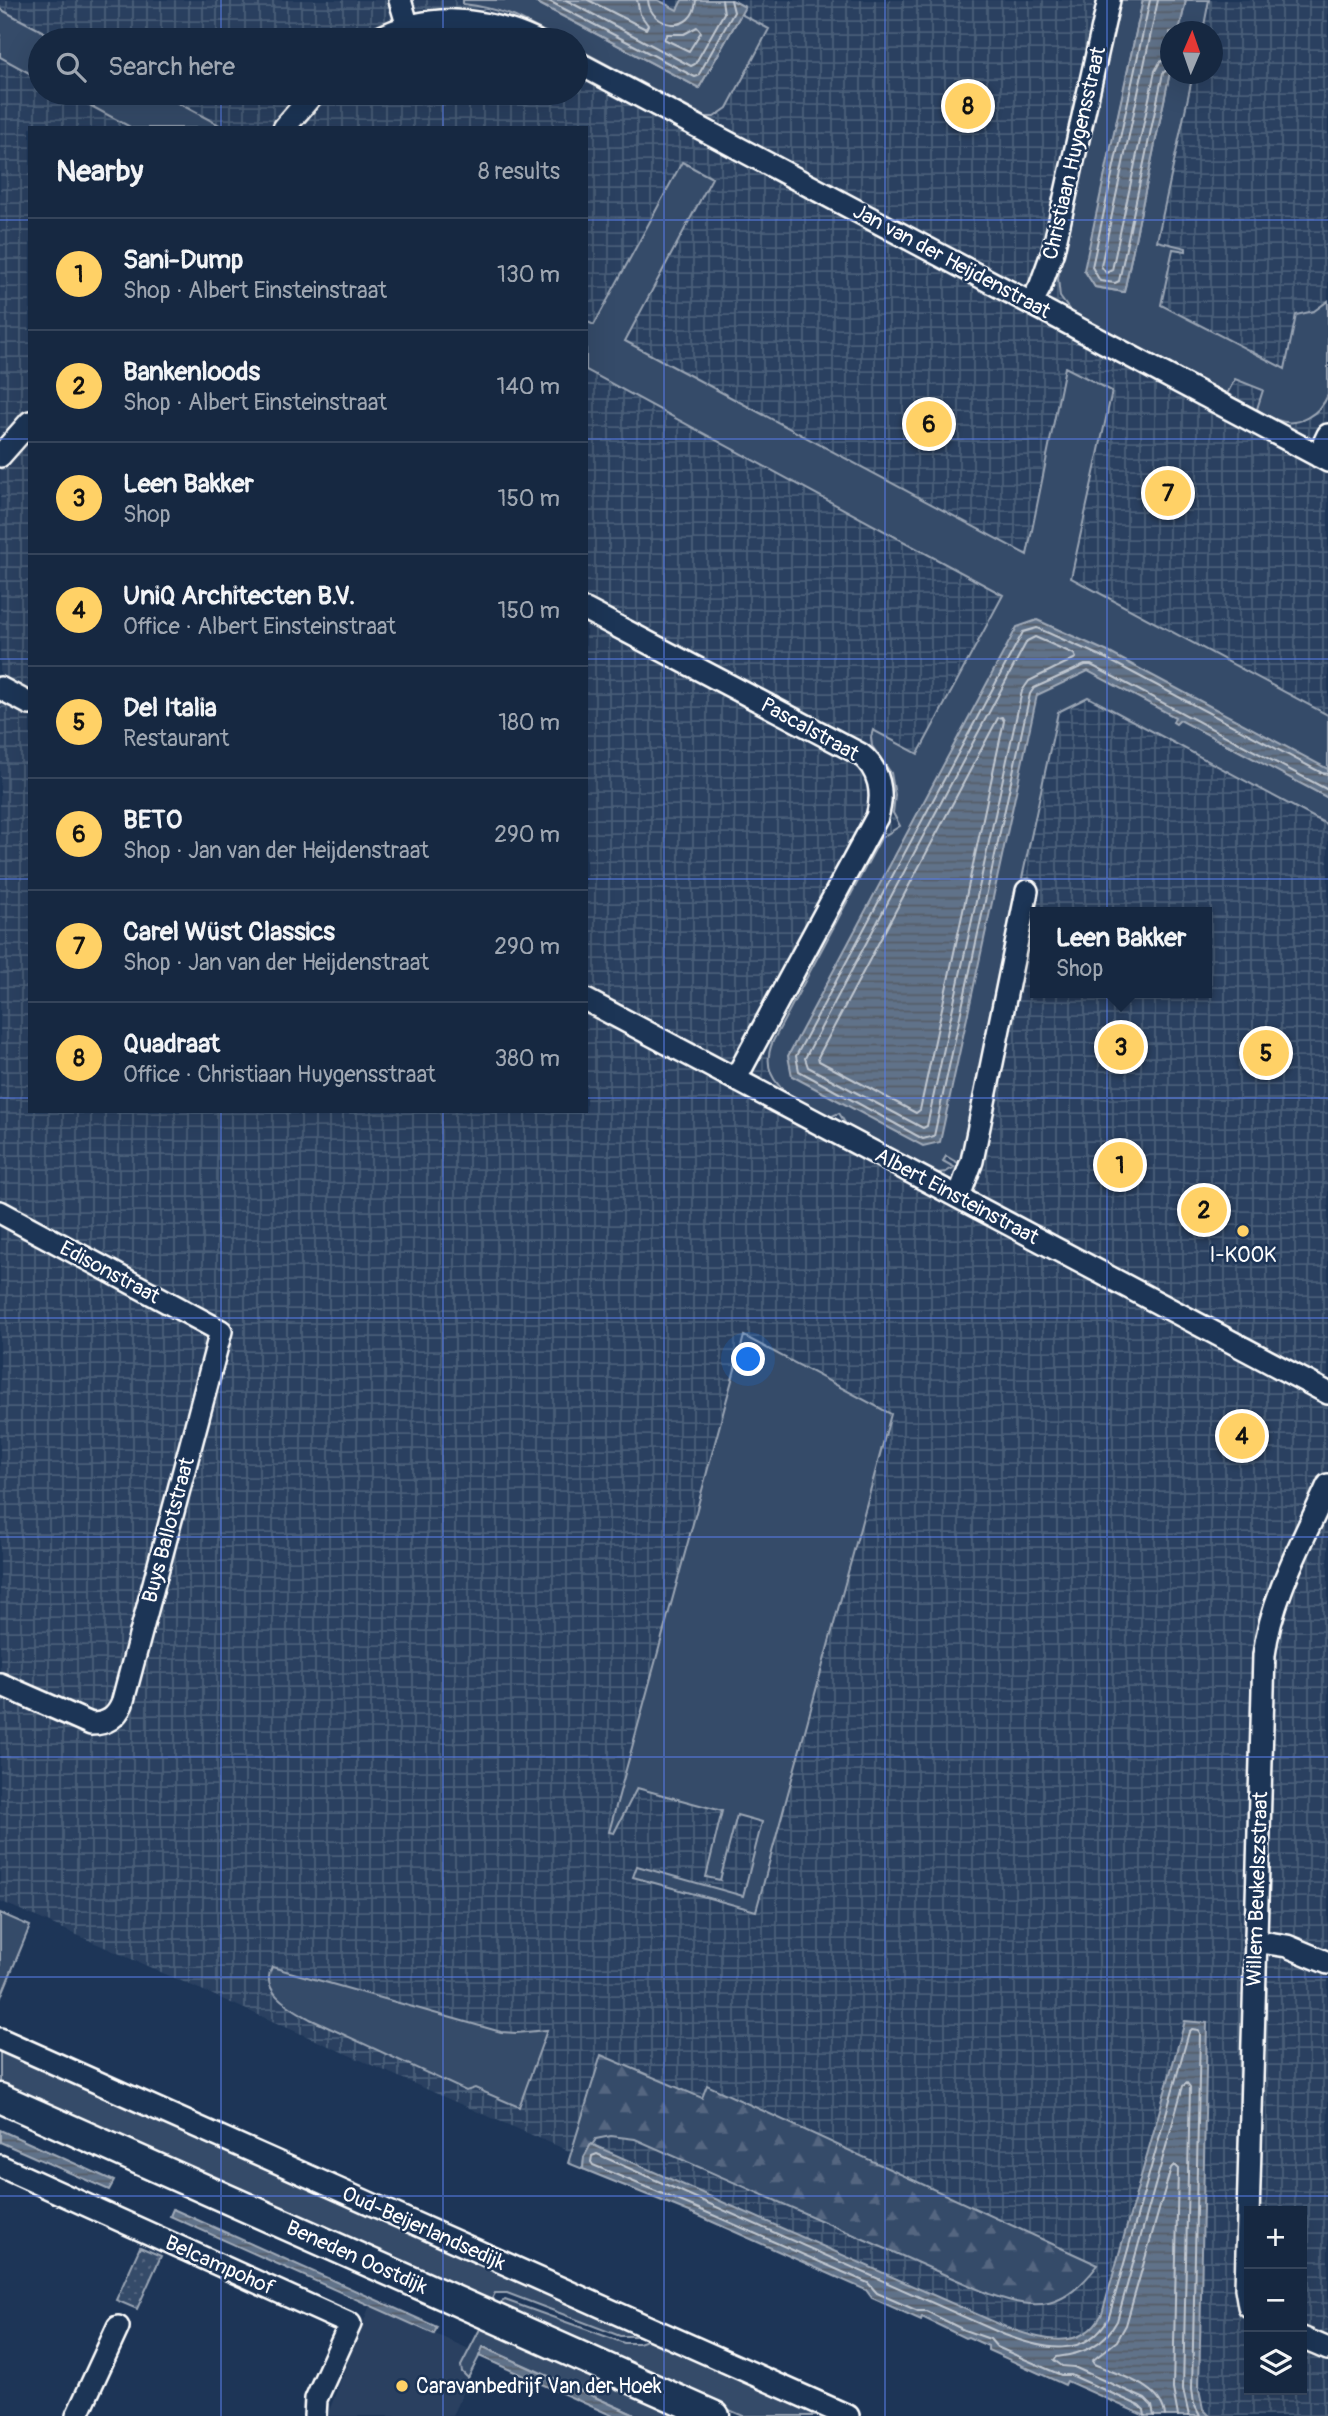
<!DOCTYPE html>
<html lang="en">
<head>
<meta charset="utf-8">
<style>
	:root { --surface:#162841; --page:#23344c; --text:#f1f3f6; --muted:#9ea6b1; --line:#35445a; --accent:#ffd166 }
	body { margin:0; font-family:Pangolin,sans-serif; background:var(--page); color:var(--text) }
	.controls { position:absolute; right:21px; bottom:21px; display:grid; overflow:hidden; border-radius:0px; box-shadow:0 7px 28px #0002 }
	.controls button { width:63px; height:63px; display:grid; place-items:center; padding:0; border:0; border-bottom:2px solid var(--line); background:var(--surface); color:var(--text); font:35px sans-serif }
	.compass { position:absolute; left:1160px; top:21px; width:63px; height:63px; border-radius:50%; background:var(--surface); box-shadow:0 7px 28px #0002; rotate:2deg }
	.you { position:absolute; left:749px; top:1360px; width:24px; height:24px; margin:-18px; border:5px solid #fff; border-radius:50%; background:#1a73e8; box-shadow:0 0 0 10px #1a73e833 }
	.badge { display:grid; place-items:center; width:46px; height:46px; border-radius:50%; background:var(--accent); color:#111; font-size:23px; font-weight:700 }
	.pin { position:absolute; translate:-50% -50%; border:4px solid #fff; box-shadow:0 2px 7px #0006 }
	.popup { position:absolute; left:1030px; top:907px; width:182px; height:91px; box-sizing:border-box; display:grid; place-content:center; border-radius:0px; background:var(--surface); filter:drop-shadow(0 2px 5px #0005); font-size:23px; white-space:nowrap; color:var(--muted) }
	.popup b { font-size:26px; color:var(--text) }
	.popup::after { content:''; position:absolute; left:50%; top:100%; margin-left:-14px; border:14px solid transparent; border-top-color:var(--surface) }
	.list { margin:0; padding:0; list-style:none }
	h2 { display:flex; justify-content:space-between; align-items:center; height:91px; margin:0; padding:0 28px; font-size:30px }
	h2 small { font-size:23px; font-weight:400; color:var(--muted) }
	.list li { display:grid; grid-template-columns:46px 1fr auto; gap:21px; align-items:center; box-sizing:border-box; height:112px; padding:0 28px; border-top:2px solid var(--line) }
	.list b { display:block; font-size:26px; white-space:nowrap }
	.list p { margin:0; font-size:23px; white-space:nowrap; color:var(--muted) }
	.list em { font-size:23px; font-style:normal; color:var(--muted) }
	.icon { flex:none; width:38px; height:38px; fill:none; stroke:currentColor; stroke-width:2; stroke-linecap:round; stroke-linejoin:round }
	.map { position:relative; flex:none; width:1328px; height:2416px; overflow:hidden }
	.search { position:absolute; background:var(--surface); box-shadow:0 7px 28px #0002; left:28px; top:28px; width:560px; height:77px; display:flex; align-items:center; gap:18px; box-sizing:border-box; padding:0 24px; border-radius:38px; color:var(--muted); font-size:26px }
	.panel { position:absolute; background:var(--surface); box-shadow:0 7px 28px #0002; left:28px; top:126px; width:560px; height:987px; border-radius:0px }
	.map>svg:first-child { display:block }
	.built { fill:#2a4161 }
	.industrial { fill:url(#industrial-grid); fill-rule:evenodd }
	.green { fill:#364b69; stroke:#9aa5b4; stroke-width:2 }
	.forest { fill:url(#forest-firs); stroke:#9aa5b4; stroke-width:2 }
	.park { fill:url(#park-dots); stroke:#9aa5b4; stroke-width:2 }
	.water { fill:url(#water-rules); stroke:#a0aab8; stroke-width:2 }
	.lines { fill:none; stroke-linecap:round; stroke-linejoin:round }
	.shore { stroke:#c0c7d0; stroke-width:2 }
	.minor-casing { stroke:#fff; stroke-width:26 }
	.major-casing { stroke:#fff; stroke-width:33 }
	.minor { stroke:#1d3557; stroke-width:21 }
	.major { stroke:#1d3557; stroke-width:28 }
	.grid { fill:none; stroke:#567ae2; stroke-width:2; stroke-opacity:0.55 }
	.poi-dot { fill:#ffd166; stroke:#1d3557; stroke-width:2.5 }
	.labels { text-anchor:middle; stroke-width:5; stroke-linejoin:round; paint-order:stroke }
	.street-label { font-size:21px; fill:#fff; stroke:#1d3557 }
	.poi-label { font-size:21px; fill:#fff; stroke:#1d3557 }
</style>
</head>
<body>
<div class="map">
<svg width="1328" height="2416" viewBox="0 0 1328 2416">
	<defs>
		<pattern id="industrial-grid" width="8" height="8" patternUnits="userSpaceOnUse" patternTransform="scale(1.75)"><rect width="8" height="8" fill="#2a4161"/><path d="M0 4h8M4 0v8" fill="none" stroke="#4a5e79"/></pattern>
		<pattern id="forest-firs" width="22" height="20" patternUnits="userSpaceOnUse" patternTransform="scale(1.75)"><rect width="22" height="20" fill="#364b69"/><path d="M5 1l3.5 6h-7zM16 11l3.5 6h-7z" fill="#546680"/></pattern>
		<pattern id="park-dots" width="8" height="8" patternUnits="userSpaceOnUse" patternTransform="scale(1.75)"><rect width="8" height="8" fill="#364b69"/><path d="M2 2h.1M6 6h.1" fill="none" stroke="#546680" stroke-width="1.8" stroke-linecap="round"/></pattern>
		<pattern id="water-rules" width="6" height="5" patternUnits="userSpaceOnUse" patternTransform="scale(1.75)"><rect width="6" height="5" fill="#617289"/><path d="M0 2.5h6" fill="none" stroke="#555d67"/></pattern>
	</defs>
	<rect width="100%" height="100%" fill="#1d3557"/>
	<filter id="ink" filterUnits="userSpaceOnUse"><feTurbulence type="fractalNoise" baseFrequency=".0143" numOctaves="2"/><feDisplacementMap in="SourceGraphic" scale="14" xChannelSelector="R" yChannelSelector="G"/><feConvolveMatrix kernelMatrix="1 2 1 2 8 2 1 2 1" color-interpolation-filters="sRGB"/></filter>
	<g filter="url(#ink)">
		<!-- built -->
		<path class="built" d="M 370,2305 L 480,2354 L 453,2416 L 327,2416 Z"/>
		<!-- industrial -->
		<path class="industrial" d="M 0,0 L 1328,0 L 1328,2416 L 1186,2416 L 476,2111 L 0,1901 ZM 1170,32 L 1212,32 L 1212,74 L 1170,74 ZM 40,40 L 576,40 L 576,93 L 40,93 ZM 30,128 L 586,128 L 586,1111 L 30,1111 ZM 1035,912 L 1207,912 L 1207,993 L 1035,993 ZM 1249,2211 L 1302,2211 L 1302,2390 L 1249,2390 Z"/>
		<!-- green -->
		<path class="green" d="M 463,0 L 532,0 L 699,88 L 741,14 L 769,29 L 727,108 L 714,117 L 706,117 L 576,48 L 576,40 C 553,40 534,25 513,16 C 497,10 481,6 463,4 Z
			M 1118,0 L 1143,0 L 1085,270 L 1095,287 L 1124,292 L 1170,72 L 1170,74 L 1193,74 L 1157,241 L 1186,248 L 1186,251 L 1173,249 L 1161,305 L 1285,369 L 1296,315 L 1314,311 L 1328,301 L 1328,395 C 1320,414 1298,428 1277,420 C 1270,418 1263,413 1257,409 L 1263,390 L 1235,379 L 1227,394 L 1071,312 L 1060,297 L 1058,278 Z
			M 1186,0 L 1209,0 L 1203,31 L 1179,31 Z
			M 0,9 L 59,40 L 40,40 L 40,79 L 0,57 Z
			M 67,93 L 159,93 L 225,128 L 132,128 Z
			M 682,162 L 712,178 L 625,341 L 1027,555 L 1065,367 L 1112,391 L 1071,578 L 1328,715 L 1328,825 L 1088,697 L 1058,712 L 962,1156 L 958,1163 L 946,1156 L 943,1161 L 954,1167 L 946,1172 L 937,1173 L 847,1126 L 839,1113 L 830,1117 C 800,1101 754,1085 773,1041 L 881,838 L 900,826 L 893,813 L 895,795 L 891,773 L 872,746 L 871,737 L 873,730 L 918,754 L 1003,595 L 586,370 L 586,321 L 594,325 Z
			M 744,1336 L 891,1414 L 756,1911 L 633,1877 L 637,1866 L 743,1896 L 762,1822 L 737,1815 L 720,1880 L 706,1877 L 722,1811 L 637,1788 L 614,1833 L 609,1832 Z
			M 0,1913 L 30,1926 L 0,1999 Z
			M 272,1967 L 501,2032 L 516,2033 L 547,2030 L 519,2107 L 475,2088 L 466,2091 L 310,2019 C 293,2009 258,1992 272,1967 Z
			M 0,2049 L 640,2336 L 620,2336 L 507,2293 L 495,2293 L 490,2303 L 0,2084 Z
			M 505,2300 L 624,2343 L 638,2343 L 649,2339 L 819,2416 L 743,2416 L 498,2308 L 500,2303 Z
			M 481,2327 L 686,2416 L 637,2416 L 484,2347 L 468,2378 L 462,2372 L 461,2366 Z"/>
		<!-- forest -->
		<path class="forest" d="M 601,2055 L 702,2098 L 707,2085 L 1098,2265 C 1063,2309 1040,2312 989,2294 L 635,2139 L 611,2136 L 596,2139 L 584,2157 L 583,2169 L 568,2163 Z"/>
		<!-- park -->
		<path class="park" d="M 140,2247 L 161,2256 L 137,2309 L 116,2300 Z"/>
		<!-- water -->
		<path class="water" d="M 532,0 L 658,0 L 677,10 L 682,0 L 732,0 L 745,7 L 699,88 Z
			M 1143,0 L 1186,0 L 1179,31 L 1170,32 L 1170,72 L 1124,292 L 1095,287 L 1084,270 Z
			M 1037,620 L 1108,652 L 1328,769 L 1328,798 L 1180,720 L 1176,724 L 1173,722 L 1175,717 L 1088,671 L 1037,695 L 940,1142 L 923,1146 L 792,1076 L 788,1056 L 1017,627 Z
			M 1185,2021 L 1207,2023 L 1199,2389 L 1203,2409 L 1210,2416 L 1145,2416 L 1067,2381 L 1065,2385 L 988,2350 L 988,2346 L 968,2337 L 965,2338 L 922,2317 L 921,2320 L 872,2298 L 866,2290 L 697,2215 L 583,2169 L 584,2157 L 591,2144 L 1008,2328 C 1041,2340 1082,2352 1102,2314 Z
			M 0,2130 L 114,2181 L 109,2190 L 0,2142 Z
			M 173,2209 L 437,2327 L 434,2334 L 170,2216 Z
			M 483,2347 L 637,2416 L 613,2416 L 479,2356 Z"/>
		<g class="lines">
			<!-- shore -->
			<path class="shore" d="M 547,0 L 695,77 L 698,76 L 734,12 L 731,0
				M 566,0 L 691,66 L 695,64 L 724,13 L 722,0
				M 588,0 L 646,29 L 648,25 L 640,14 L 637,0
				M 648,0 C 650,28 694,36 696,0
				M 1150,0 L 1092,267 L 1100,281 L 1115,283 L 1119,281 L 1163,73 L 1170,67
				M 1158,0 L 1101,266 L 1106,273 L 1112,270 L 1155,71 L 1160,62 L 1170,58
				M 697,27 L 701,32 L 689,51 L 664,39 L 667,34 L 684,34 Z
				M 1035,637 L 1074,654 L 1076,658 L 1029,681 L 1022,691 L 927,1126 L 923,1128 L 808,1067 L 805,1058 L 1027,641 Z
				M 1002,717 L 1004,721 L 920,1110 L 916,1113 L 819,1061 L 818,1057 L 998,718 Z
				M 1328,774 L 1322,773 L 1105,658 L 1037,628 L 1023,632 L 796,1056 L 799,1071 L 923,1139 L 934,1136 L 1030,694 L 1034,688 L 1085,665 L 1091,665 L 1328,790
				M 1145,2416 L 1144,2410 L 1140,2406 L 1071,2375 L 1061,2375 L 997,2347 L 990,2339 L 964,2330 L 926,2311 L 918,2311 L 877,2293 L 868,2283 L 699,2209 L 593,2165 L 591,2162 L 592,2156 L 597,2154 L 1005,2335 C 1042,2349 1086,2360 1109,2317 L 1189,2032 L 1192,2029 L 1198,2030 L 1200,2033 L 1192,2389 L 1194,2404 L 1200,2416
				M 1154,2416 L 1152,2406 L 1145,2399 L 1074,2367 L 1062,2366 L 1054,2360 L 1057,2357 C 1083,2354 1104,2345 1117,2321 L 1183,2086 L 1187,2083 L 1190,2087 L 1183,2389 L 1189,2416
				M 1165,2416 C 1163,2386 1118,2375 1094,2364 L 1092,2361 L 1117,2341 L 1126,2325 L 1171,2168 L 1174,2165 L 1178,2169 L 1173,2389 L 1178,2416"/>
			<!-- minor casing -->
			<g class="minor-casing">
				<path id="minor" d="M 400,0 L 408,27
					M 376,40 C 426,12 484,17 534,40
					M 576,62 L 1328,461
					M 284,128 L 314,93
					M 1031,303 L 1040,287 L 1053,251 L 1109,0
					M 0,456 L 30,422
					M 1318,456 L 1328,435
					M 586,610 L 860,754 C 880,769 884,794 877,817 L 736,1078
					M 0,688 L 30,704
					M 586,1000 L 1328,1393
					M 959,1196 L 972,1161 L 1027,891
					M 0,1212 L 221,1331 L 122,1704 C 116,1718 107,1724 91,1724 L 0,1684
					M 1255,1941 L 1287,1946 L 1328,1963
					M 0,2039 L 848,2416
					M 0,2166 L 350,2324 L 316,2399 L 315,2416
					M 1249,2306 L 1246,2288 L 1264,1655 C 1271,1597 1304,1539 1328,1485
					M 1302,2338 L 1328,2349
					M 77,2416 L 118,2327"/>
			</g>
			<!-- major casing -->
			<g class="major-casing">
				<path id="major" d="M 0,2098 L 715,2416"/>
			</g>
			<!-- minor -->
			<use href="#minor" class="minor"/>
			<!-- major -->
			<use href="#major" class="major"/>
		</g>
	</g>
	<!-- grid -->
	<path class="grid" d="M 221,0 L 221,40M 443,0 L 443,40M 664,0 L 664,2416M 885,0 L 885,2416M 1107,0 L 1107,2416M 221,93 L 221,128M 443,93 L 443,128M 0,220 L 30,220M 586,220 L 1328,220M 0,439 L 30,439M 586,439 L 1328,439M 0,659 L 30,659M 586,659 L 1328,659M 0,879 L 30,879M 586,879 L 1328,879M 0,1098 L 30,1098M 586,1098 L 1328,1098M 221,1111 L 221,2416M 443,1111 L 443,2416M 0,1318 L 1328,1318M 0,1537 L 1328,1537M 0,1757 L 1328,1757M 0,1977 L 1328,1977M 0,2196 L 1328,2196"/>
	<!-- markers -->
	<g class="poi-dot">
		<circle cx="1243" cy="1231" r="7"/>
		<circle cx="402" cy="2386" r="7"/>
	</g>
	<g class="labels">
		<!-- street labels -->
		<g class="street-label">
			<text transform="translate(1074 153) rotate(-77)" y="7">Christiaan Huygensstraat</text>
			<text transform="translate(952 261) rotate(28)" y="7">Jan van der Heijdenstraat</text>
			<text transform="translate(810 729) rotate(29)" y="7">Pascalstraat</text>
			<text transform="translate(957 1196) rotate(28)" y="7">Albert Einsteinstraat</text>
			<text transform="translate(110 1272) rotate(28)" y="7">Edisonstraat</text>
			<text transform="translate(168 1530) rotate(-75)" y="7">Buys Ballotstraat</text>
			<text transform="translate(1257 1889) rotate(-88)" y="7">Willem Beukelszstraat</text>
			<text transform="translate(424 2228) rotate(24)" y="7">Oud-Beijerlandsedijk</text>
			<text transform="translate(357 2257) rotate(24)" y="7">Beneden Oostdijk</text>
			<text transform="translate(220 2265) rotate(24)" y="7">Belcampohof</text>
		</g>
		<!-- poi labels -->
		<g class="poi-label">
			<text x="1243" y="1262">I-KOOK</text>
			<text x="416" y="2393" text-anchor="start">Caravanbedrijf Van der Hoek</text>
		</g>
	</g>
</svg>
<div class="controls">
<button>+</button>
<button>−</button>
<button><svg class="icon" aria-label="layers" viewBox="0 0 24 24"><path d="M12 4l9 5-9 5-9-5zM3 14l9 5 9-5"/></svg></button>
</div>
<svg class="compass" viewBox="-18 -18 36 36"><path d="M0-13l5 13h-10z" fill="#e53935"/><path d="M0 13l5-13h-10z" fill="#9ea6b1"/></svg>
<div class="you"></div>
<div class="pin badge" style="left:1120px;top:1165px">1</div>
<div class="pin badge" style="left:1204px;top:1210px">2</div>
<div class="pin badge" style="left:1121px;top:1047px">3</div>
<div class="popup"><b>Leen Bakker</b>Shop</div>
<div class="pin badge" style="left:1242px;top:1436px">4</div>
<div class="pin badge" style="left:1266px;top:1053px">5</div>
<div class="pin badge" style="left:929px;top:424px">6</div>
<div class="pin badge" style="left:1168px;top:493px">7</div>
<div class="pin badge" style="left:968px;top:106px">8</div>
<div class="search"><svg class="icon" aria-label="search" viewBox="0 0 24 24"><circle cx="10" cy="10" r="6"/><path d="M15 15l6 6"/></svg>Search here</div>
<section class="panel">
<h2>Nearby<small>8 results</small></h2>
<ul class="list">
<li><span class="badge">1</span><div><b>Sani-Dump</b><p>Shop · Albert Einsteinstraat</p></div><em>130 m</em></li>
<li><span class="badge">2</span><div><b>Bankenloods</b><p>Shop · Albert Einsteinstraat</p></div><em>140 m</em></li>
<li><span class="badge">3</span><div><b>Leen Bakker</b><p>Shop</p></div><em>150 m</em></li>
<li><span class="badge">4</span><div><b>UniQ Architecten B.V.</b><p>Office · Albert Einsteinstraat</p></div><em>150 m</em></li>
<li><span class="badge">5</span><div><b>Del Italia</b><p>Restaurant</p></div><em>180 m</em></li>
<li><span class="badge">6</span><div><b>BETO</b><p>Shop · Jan van der Heijdenstraat</p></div><em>290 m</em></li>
<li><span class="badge">7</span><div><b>Carel Wüst Classics</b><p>Shop · Jan van der Heijdenstraat</p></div><em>290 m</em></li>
<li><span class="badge">8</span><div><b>Quadraat</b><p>Office · Christiaan Huygensstraat</p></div><em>380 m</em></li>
</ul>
</section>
</div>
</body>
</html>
